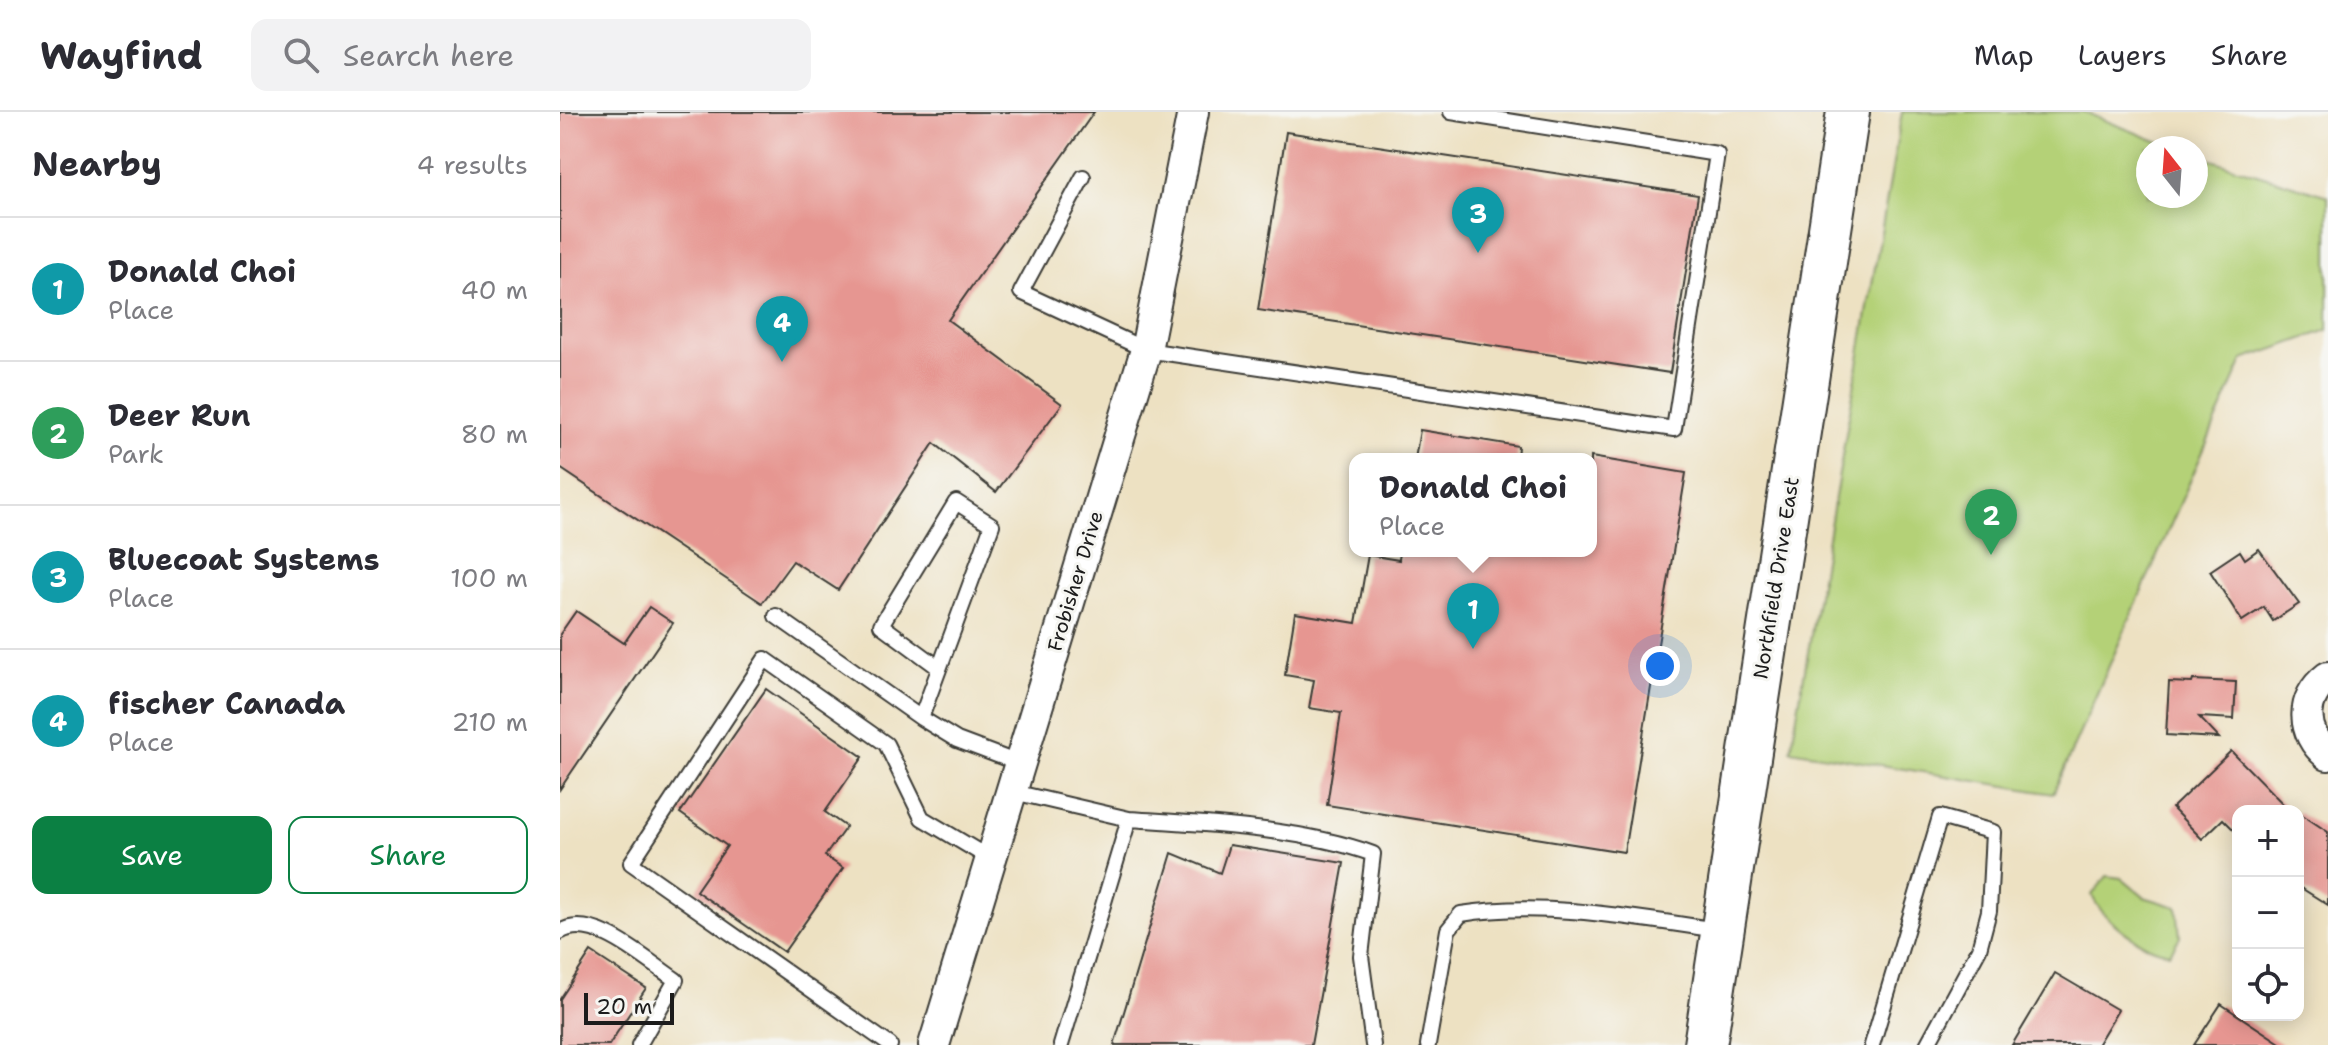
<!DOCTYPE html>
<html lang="en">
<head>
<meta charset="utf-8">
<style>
	:root { --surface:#fff; --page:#f2f2f3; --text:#2b2b33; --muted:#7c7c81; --line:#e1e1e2; --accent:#0b8043 }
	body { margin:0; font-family:"Shantell Sans",sans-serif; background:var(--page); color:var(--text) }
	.controls { position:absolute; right:24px; bottom:24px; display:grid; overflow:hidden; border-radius:16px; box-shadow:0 4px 20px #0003 }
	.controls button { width:72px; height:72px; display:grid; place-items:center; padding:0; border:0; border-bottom:2px solid var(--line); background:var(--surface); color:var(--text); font:40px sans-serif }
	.compass { position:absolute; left:1576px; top:24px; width:72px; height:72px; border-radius:50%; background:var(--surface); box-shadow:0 4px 20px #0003; rotate:343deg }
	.scale { position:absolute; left:24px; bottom:20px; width:90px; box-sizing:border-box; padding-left:8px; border:4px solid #1c1c1c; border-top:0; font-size:22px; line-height:28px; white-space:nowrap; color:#1c1c1c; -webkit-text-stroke:6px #f6f6f2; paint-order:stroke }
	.you { position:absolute; left:1100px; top:554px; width:28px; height:28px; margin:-20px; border:6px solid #fff; border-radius:50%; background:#1a73e8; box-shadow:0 0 0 12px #1a73e833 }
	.badge { display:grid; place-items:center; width:52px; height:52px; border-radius:50%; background:var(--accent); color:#fff; font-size:26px; font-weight:700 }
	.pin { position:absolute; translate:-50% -66px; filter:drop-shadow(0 2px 4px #0008) }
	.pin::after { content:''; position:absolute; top:42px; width:28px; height:24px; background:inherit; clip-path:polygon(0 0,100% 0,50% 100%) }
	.popup { position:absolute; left:789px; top:341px; width:248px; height:104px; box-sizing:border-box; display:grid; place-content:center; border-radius:16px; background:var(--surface); filter:drop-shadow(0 2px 6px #0005); font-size:26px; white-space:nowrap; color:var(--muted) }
	.popup b { font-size:30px; color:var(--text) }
	.popup::after { content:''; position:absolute; left:50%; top:100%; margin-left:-16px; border:16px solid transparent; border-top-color:var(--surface) }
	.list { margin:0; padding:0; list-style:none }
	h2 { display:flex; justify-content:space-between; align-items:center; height:104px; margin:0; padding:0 32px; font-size:34px }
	h2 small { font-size:26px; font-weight:400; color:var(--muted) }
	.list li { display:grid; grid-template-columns:52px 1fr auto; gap:24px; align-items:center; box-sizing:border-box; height:144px; padding:0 32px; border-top:2px solid var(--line) }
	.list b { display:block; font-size:30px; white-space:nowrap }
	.list p { margin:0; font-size:26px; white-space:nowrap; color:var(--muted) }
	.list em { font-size:26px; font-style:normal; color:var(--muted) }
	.actions { display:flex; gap:16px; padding:24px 32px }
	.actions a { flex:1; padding:18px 0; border:2px solid var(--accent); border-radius:16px; text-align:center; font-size:28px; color:var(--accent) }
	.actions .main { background:var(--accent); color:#fff }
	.icon { flex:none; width:44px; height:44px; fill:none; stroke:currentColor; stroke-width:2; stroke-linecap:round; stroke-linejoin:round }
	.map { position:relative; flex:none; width:1768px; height:933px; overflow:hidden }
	header { display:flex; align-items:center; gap:48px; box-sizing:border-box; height:112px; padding:0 40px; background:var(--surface); border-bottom:2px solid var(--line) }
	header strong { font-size:38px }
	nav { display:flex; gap:44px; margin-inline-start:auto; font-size:28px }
	.search { width:560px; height:72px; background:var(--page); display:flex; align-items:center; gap:20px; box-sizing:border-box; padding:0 28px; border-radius:16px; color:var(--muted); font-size:30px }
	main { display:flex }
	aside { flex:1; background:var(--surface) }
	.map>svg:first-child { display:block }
	.green { fill:#b4d177; stroke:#68764a; stroke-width:2 }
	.building { fill:#e69691 }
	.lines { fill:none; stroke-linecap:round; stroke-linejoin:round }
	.service-casing { stroke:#3b3a35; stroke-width:18 }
	.minor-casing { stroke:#3b3a35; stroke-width:34 }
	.secondary-casing { stroke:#3b3a35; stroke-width:46 }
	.service { stroke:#fff; stroke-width:14 }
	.minor { stroke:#fff; stroke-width:30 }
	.secondary { stroke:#fff; stroke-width:42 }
	.labels { text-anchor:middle; stroke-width:6; stroke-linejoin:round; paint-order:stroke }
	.street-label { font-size:20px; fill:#1c1c1c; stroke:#f6f6f2 }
</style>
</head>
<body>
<header>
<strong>Wayfind</strong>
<div class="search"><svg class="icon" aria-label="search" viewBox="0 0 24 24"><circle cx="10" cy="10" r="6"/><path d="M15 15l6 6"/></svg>Search here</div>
<nav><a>Map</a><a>Layers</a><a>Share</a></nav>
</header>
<main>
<aside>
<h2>Nearby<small>4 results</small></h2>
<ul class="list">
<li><span class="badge" style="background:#0f9aa8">1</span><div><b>Donald Choi</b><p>Place</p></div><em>40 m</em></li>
<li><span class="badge" style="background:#2e9e5b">2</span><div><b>Deer Run</b><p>Park</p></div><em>80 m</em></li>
<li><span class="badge" style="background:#0f9aa8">3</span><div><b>Bluecoat Systems</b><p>Place</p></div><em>100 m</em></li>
<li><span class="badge" style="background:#0f9aa8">4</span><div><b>fischer Canada</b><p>Place</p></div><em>210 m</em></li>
</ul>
<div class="actions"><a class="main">Save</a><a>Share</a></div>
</aside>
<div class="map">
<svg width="1768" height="933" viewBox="0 0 1768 933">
	<rect width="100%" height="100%" fill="#f6f6f2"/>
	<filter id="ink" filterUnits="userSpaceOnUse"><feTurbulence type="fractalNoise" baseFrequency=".0125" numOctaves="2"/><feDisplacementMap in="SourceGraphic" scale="16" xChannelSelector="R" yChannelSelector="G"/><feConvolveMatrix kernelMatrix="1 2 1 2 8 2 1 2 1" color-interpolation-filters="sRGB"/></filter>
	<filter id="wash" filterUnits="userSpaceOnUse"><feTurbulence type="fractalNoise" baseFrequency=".006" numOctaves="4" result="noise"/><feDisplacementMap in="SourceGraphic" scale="32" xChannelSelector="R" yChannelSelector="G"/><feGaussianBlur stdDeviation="1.8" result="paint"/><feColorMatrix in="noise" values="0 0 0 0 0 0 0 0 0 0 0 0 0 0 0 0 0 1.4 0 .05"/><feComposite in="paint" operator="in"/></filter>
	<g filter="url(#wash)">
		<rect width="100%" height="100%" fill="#ede1c2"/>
		<!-- green -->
		<path class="green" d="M 1342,0 L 1524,0 L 1614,36 L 1588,36 L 1588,84 L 1636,84 L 1636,43 L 1768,84 L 1768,218 L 1683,248 L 1493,682 L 1231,638 Z
			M 1547,764 L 1561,766 L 1584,785 L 1617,795 L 1620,825 L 1610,841 C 1584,838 1541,807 1532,783 Z"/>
		<g id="blocks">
			<!-- building -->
			<path class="building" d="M 0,0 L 534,0 L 388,208 L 502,292 L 436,380 L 374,331 L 278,478 L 233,449 L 202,491 L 0,356 Z
				M 726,20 L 1138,83 L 1110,261 L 698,198 Z
				M 860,318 L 958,334 L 957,347 L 855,347 Z
				M 1031,345 L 1126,361 L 1064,740 L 767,693 L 781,601 L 749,596 L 754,568 L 725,563 L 735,501 L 796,511 L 808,443 L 839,448 L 840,439 L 1031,439 Z
				M 1699,437 L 1739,492 L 1713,509 L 1704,495 L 1682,509 L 1650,459 L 1680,439 L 1685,447 Z
				M 89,495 L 113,511 L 0,677 L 0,522 L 16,499 L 64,531 Z
				M 1633,568 L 1676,570 L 1674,607 L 1639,605 L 1659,626 L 1606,623 L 1609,570 L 1632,571 Z
				M 206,577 L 303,645 L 265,700 L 286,715 L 265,744 L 283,756 L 224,840 L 136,779 L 167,734 L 120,701 Z
				M 1671,639 L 1730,699 L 1678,699 L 1678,722 L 1663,707 L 1642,727 L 1612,696 Z
				M 1738,700 L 1768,720 L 1768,793 L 1738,774 Z
				M 669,733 L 784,751 L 751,933 L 554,933 L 612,741 L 660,761 Z
				M 31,840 L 86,876 L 49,933 L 0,933 L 0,887 Z
				M 1495,861 L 1558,898 L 1537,933 L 1452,933 Z
				M 1661,892 L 1723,933 L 1634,933 Z"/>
		</g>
	</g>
	<g filter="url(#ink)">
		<use href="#blocks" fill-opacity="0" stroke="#3b3a35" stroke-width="2"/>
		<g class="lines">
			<!-- service casing -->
			<g class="service-casing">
				<path id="service" d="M 523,65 L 461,180 L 586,238 L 1114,317 L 1157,42 L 891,0
					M 216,504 L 361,606 L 397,628 L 458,651
					M 361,606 L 432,413 L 396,390 L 321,513 L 378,555
					M 449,679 L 569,707 L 501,933
					M 569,707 C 645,712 742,716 813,742 L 801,844 L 813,933
					M 0,820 C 33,799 87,849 116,868 L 79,933
					M 330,933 L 71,751 L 205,547 L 326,632 L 362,706 L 429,746
					M 868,933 L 888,818 L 901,802 C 984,789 1075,806 1158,818
					M 1312,933 L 1380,705 L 1433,720 L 1429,799 L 1419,837 L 1367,933"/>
			</g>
			<!-- minor casing -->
			<g class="minor-casing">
				<path id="minor" d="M 1768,565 C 1739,587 1742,621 1768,643
					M 374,933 L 586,238 L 633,0"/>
			</g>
			<!-- secondary casing -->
			<g class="secondary-casing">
				<path id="secondary" d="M 1145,933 L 1288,0"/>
			</g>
			<!-- service -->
			<use href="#service" class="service"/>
			<!-- minor -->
			<use href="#minor" class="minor"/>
			<!-- secondary -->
			<use href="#secondary" class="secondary"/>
		</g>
	</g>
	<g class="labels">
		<!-- street labels -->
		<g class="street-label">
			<text transform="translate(1216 466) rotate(-81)" y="7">Northfield Drive East</text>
			<text transform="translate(515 469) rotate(-73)" y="7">Frobisher Drive</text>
		</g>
	</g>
</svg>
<div class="controls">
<button>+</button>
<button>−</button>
<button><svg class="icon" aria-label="locate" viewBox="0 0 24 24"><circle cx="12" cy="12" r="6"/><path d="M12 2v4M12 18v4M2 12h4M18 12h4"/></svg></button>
</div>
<svg class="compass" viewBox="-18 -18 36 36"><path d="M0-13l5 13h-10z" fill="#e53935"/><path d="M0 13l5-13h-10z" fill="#7c7c81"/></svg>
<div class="scale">20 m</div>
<div class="you"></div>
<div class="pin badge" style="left:913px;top:537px;background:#0f9aa8">1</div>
<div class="popup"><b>Donald Choi</b>Place</div>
<div class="pin badge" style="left:1431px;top:443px;background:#2e9e5b">2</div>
<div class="pin badge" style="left:918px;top:141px;background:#0f9aa8">3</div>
<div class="pin badge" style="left:222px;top:250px;background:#0f9aa8">4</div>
</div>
</main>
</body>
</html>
